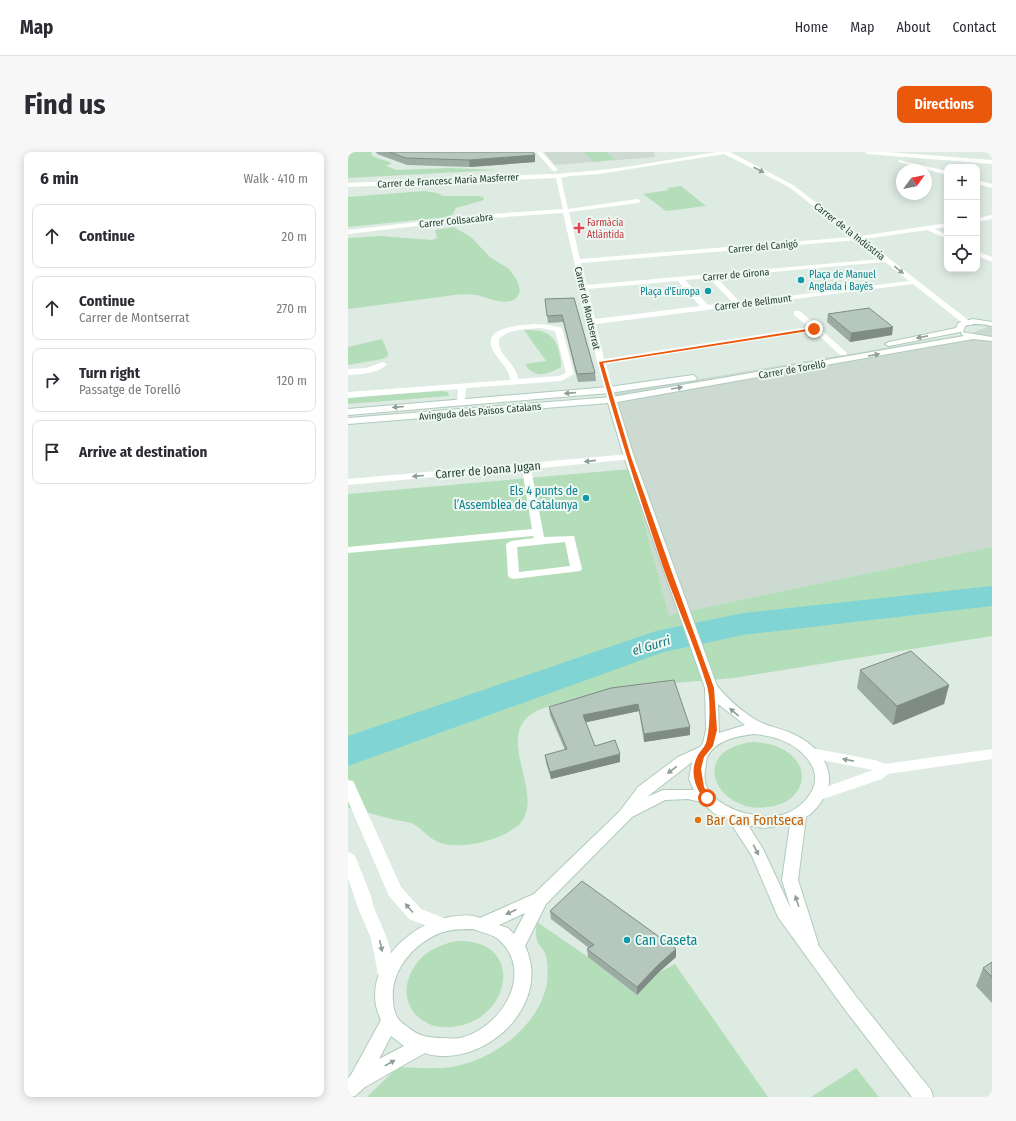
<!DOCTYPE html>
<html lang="en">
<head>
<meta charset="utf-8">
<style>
	:root { --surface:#fff; --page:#f7f7f7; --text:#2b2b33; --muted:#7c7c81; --line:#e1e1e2; --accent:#ea580c }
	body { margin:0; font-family:"Fira Sans Condensed",sans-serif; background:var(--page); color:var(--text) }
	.controls { position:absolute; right:12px; top:12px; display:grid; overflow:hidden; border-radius:8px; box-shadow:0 2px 10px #0003 }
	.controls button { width:36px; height:36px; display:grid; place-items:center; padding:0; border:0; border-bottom:1px solid var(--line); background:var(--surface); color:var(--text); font:20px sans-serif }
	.compass { position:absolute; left:548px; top:12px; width:36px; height:36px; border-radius:50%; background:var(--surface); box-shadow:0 2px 10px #0003; rotate:57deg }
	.stop { position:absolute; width:12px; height:12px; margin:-9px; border:3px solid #ea580c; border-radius:50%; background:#fff }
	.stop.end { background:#ea580c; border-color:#fff; box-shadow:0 1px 4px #0008 }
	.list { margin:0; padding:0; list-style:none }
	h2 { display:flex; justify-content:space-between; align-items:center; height:52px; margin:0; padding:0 16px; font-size:17px }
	h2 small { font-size:13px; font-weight:400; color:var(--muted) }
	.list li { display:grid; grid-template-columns:26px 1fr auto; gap:12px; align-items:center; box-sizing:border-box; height:64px; margin:0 8px 8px; padding:0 8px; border:1px solid var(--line); border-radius:8px }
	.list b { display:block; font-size:15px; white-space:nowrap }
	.list p { margin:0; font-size:13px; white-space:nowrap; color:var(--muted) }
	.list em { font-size:13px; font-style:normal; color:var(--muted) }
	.icon { flex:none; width:22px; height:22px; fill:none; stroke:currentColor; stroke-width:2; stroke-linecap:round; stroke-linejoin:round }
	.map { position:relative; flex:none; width:644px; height:945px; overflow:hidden; border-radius:8px }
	header { display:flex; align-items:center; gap:24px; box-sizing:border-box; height:56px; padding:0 20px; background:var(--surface); border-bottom:1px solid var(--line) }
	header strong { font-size:19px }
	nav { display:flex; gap:22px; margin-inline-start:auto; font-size:14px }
	.intro { display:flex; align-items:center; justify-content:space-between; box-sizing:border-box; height:96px; padding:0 24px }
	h1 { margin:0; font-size:28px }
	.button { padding:10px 18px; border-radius:8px; background:var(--accent); color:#fff; font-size:14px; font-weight:700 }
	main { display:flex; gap:24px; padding:0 24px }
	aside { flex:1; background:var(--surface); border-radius:8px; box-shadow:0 2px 10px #0003 }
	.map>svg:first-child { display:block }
	.built { fill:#ccdad2 }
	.green { fill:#b4deb9 }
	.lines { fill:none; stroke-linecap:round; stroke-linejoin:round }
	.river { fill:#81d4d4; fill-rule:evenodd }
	.secondary-casing { stroke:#b0cbbd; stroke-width:2 }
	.street { fill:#fff; fill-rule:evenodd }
	.secondary { fill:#fff; fill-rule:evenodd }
	.wall { fill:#9daca3 }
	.shaded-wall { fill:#7f8c85 }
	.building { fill:#b6c8be; stroke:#7f8c85 }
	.oneway { fill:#8e9d97 }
	.route { fill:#ea580c }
	.health-dot { fill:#e0444e; stroke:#eef7f1; stroke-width:1.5 }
	.culture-dot { fill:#0f9aa8; stroke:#eef7f1; stroke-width:1.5 }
	.food-dot { fill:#e8710a; stroke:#eef7f1; stroke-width:1.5 }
	.labels { text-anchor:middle; stroke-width:4; stroke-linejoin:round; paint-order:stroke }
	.far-street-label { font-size:10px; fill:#1e3b2f; stroke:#eef7f1 }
	.far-health-label { font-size:10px; fill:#be3a42; stroke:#eef7f1; text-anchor:start }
	.far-culture-label { font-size:10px; fill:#0d838f; stroke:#eef7f1; text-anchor:start }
	.street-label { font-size:12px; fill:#1e3b2f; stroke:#eef7f1 }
	.culture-label { font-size:12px; fill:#0d838f; stroke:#eef7f1; text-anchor:end }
	.water-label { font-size:13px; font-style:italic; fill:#15797a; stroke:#eef7f1 }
	.near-food-label { font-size:14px; fill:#c56008; stroke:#eef7f1; text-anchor:start }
	.near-culture-label { font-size:14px; fill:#0d838f; stroke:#eef7f1; text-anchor:start }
</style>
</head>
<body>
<header>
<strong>Map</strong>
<nav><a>Home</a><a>Map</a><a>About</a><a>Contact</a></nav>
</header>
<div class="intro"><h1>Find us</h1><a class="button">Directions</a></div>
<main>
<aside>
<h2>6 min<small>Walk · 410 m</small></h2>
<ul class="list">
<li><svg class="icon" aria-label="ahead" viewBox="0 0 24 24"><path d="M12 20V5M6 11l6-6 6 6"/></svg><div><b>Continue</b></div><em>20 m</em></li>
<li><svg class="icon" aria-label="ahead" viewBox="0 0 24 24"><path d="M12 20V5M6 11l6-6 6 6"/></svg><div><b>Continue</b><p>Carrer de Montserrat</p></div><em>270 m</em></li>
<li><svg class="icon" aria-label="right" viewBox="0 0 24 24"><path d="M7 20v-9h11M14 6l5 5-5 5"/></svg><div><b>Turn right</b><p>Passatge de Torelló</p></div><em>120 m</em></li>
<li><svg class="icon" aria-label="arrive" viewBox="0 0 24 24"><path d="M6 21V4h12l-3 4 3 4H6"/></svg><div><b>Arrive at destination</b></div></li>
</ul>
</aside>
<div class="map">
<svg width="644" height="945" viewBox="0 0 644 945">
	<rect width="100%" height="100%" fill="#deebe3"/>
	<!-- built -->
	<path class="built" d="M 196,0 L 306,0 L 307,5 L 207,13 Z
		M 644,173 L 644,395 L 321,463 L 262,242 L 621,182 Z"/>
	<!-- green -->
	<path class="green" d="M 0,0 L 23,0 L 24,4 L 44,11 L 38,14 L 49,18 L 102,16 L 150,18 L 0,26 Z
		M 235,0 L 258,0 L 267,7 L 246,10 Z
		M 333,34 L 358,54 L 318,59 L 295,42 L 321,38 L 319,36 Z
		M 76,39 L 89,41 L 96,44 L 129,44 L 135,45 L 136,48 L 108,56 L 104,63 L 99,65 L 0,75 L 0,45 Z
		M 106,75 L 123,85 L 142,105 L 161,117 L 169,128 L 172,138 C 168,159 141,146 129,143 C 121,142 114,142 107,143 L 0,157 L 0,86 L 32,84 L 84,88 L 89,86 L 87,78 Z
		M 176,178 C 193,178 204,179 210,196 C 212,203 213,208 213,215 C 199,223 186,227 177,212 L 198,209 Z
		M 34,187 L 40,201 L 40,204 L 34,207 L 0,213 L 0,195 Z
		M 94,239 L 100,240 L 101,244 L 0,252 L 0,245 Z
		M 282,317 L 321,463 L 644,395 L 644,484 L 386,526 L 303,533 L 199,555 C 194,557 189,558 185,561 C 147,585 195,639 174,669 C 172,673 166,676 162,679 C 146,690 109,698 90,690 C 80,686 74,676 65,672 C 59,669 51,669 44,667 C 30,663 15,660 0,656 L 0,342 Z
		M 405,590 C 418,591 432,593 442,602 C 465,621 452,649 426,654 C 370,667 336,598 405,590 Z
		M 189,770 L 240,805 L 289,843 L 310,821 L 327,812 L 420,945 L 19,945 L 50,915 C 68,916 86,917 104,915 C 146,908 191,874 199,831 C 200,822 200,809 197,801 C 195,797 192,794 190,791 C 187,784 188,776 189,770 Z
		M 110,789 C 182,787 162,879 94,875 C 85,875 76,870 69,864 C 50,845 59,816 79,801 C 89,794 99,791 110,789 Z
		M 508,916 L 531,945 L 463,945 Z"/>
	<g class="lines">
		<!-- river -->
		<path class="river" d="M 644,434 L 644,454 L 395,483 L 316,500 L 0,614 L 0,584 L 308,479 L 395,461 Z"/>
		<!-- secondary casing -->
		<g class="secondary-casing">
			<path id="secondary" d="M 625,167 L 644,170 L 644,174 C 635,172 626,171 617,174 L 615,180 L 612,180 L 541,194 L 537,192 L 541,190 L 608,176 L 610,171 Z
				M 614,180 L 644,185 L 644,189 L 625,187 L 269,250 L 286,305 L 369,534 C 381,548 393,559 408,568 C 420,575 433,576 445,582 C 466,591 486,612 480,636 C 477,646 467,660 458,665 L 450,728 L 470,791 L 470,793 L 507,843 L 583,938 L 585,945 L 564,945 L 495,855 L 430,765 L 404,704 L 380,667 L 367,662 L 353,650 L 340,647 L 317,648 L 284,665 L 198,752 L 177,794 C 202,846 150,903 98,904 C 90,904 84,904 77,901 L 17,935 L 7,944 L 0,945 L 0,926 L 3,923 L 33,868 C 10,822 58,772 102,765 C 113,763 123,762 132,766 L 186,742 L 272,659 L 290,635 L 330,605 L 352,595 L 355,591 L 358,578 L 357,536 L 276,305 L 260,251 L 0,272 L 0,266 L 264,245 L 616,184 L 613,182 ZM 370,552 L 397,573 L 371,581 ZM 406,582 C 428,584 451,592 463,612 C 476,633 456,655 437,662 C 428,665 416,664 407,663 C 392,661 380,656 368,647 C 359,638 355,631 357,618 C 358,614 358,609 359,606 C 366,588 390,584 406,582 ZM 344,610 L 341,627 L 346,638 L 315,638 L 299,645 ZM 442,672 L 434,728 L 443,757 L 415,697 L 400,673 L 416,676 ZM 177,761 L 166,782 L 160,776 L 151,773 ZM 125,777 C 132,780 144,782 150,787 C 188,820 154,876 112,886 C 107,887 100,886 94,886 C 82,886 70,884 61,876 C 58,874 54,871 51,868 C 47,863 45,855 45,848 C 42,819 65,792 92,781 C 102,777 114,777 125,777 ZM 43,884 L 56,894 L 31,907 Z
				M 345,223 L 349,226 L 348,228 L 261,241 L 0,263 L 0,257 L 261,235 Z"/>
		</g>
		<!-- street -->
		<path class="street" d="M 188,0 L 194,0 L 209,17 L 209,19 L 205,19 Z
			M 369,0 L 382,0 L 445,33 L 512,84 L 599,71 L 599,75 L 587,77 L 599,83 L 599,87 L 579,78 L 516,87 L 624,171 L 623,173 L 617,173 L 565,132 L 248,172 L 256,207 L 461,175 L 446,163 L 446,159 L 452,159 L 499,201 L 498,203 L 492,203 L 466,179 L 258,212 L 268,248 L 264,251 L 260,248 L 249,210 L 215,61 L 129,67 L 0,82 L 0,78 L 129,63 L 215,57 L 208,26 L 0,35 L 0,31 L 200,22 C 211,23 220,20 231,20 C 277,17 323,7 369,0 ZM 376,2 L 441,35 L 504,85 L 232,107 L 221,60 L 290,51 L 293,49 L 290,47 L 220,57 L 213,26 L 222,24 L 251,22 ZM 509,88 L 533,107 L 239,133 L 233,111 ZM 537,110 L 561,129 L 392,150 L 368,125 ZM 361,126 L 384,150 L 360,153 L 337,128 ZM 330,129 L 352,154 L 247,167 L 240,137 Z
			M 517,0 L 539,0 L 644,8 L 644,12 L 520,2 Z
			M 551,8 L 599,19 L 599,23 L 551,10 Z
			M 629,28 L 644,32 L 644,36 L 629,32 Z
			M 644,63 L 644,67 L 629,70 L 629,66 Z
			M 629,99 L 644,105 L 644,110 L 629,104 Z
			M 187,172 L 202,173 L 214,176 L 226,222 L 213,229 L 118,236 L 117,250 L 113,253 L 109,250 L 110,237 L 0,246 L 0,240 L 162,228 C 161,217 154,212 148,203 C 128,176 169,173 187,172 ZM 192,176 L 207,179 L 218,221 L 211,224 L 170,227 C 169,211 148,203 151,187 C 160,177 179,177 192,176 Z
			M 35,210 L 39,212 C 30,222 13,222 0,223 L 0,217 L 18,216 Z
			M 281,302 L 286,305 L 284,307 L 183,317 L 196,385 L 226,384 L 234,417 L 232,419 L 166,427 L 162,426 L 160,424 L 158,392 L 163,389 L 186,386 L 185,384 L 0,401 L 0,395 L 184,377 L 174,317 L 0,333 L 0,327 ZM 217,390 L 222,414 L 171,420 L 169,395 Z
			M 463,596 L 527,608 L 537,612 L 644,597 L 644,607 L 540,622 L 534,627 L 469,649 L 464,648 L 462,644 L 464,640 L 525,618 L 458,605 L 456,601 L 458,597 Z
			M 0,628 L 5,629 L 7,633 L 53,735 L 73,757 L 101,768 L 103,773 L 101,778 L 95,780 L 61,767 L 41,744 L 0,649 Z
			M 0,700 L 5,702 L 8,706 L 23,744 L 26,756 L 39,786 L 48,822 L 45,827 L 39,830 L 33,827 L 30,822 L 23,786 L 10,756 L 0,726 Z"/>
		<!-- secondary -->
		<use href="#secondary" class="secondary"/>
	</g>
	<!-- wall -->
	<path class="wall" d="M 28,0 L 185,0 L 187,3 L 187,10 L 122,15 L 59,13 L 29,2 Z
		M 226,146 L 247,221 L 248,229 L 230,230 L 215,170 L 200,171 L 197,147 Z
		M 480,162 L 544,183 L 502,190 L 479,170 Z
		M 512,518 L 601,533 L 596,552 L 545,573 L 509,536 Z
		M 263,536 L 342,575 L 342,583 L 296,590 L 291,559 L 237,570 L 247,594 L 272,602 L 272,610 L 203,627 L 198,611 L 197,603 L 217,598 L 202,563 L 201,555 Z
		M 202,759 L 328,797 L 328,805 L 310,821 L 289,843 L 240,805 L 239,797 L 241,796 L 203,767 Z
		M 644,810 L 644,851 L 628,834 L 635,816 Z"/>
	<!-- shaded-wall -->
	<path class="shaded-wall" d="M 187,3 L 187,10 L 122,15 L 121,8 Z
		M 545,175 L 544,183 L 502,190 L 503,181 Z
		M 601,533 L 596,552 L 545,573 L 549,554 Z
		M 290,552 L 291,559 L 235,571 L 235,563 Z
		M 342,575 L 342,583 L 296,590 L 296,582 Z
		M 272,602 L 272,610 L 203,627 L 202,620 Z
		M 328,797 L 328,805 L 310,821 L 289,843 L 289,835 L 310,813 Z"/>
	<!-- building -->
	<path class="building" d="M 41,0 L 185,0 L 187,3 L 121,8 L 58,6 Z
		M 226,146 L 247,221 L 229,222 L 214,163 L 199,164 L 197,147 Z
		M 521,156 L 545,175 L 503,181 L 480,162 Z
		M 563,499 L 601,533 L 549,554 L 512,518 Z
		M 326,528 L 342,575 L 296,582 L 290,552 L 235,563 L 247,594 L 267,588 L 272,602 L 202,620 L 197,603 L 219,597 L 201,555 L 263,536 Z
		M 234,729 L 328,797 L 310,813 L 289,835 L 239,797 L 246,793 L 202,759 Z
		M 644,810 L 644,825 L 635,816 Z"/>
	<!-- one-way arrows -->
	<defs><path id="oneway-solid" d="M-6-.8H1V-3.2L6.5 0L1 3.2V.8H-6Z"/></defs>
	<g class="oneway">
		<use href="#oneway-solid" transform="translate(411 18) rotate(27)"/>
		<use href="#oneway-solid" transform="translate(551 118) rotate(39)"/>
		<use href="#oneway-solid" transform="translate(574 185) rotate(169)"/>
		<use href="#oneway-solid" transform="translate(526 203) rotate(-10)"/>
		<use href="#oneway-solid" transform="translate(329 236) rotate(-10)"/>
		<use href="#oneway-solid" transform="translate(222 241) rotate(175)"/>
		<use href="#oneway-solid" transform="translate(50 255) rotate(175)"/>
		<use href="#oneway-solid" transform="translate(242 309) rotate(174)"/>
		<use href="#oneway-solid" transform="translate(70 324) rotate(175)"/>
		<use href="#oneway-solid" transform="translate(386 560) rotate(-140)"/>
		<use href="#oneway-solid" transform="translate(500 608) rotate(-169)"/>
		<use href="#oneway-solid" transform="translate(324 618) rotate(143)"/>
		<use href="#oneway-solid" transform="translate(408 698) rotate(63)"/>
		<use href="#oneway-solid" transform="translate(449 749) rotate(-108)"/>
		<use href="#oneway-solid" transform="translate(61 756) rotate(-131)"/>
		<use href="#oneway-solid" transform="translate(163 760) rotate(155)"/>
		<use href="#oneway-solid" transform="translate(33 794) rotate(78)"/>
		<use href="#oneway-solid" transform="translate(42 911) rotate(-29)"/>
	</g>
	<!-- route -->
	<path class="route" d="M 466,176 L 467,178 L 255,211 L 283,305 L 322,415 L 366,536 L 369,578 L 365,594 L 356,605 L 353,617 L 356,635 L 363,646 L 359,649 L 356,648 C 347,634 341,620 350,603 C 352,599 356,596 358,591 C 362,578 363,547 359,534 C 347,494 329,455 315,415 C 292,347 270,279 251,210 Z"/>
	<!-- markers -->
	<path class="health-dot" d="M229 70h4v4h4v4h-4v4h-4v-4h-4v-4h4z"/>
	<g class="culture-dot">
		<circle cx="453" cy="128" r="4"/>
		<circle cx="360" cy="139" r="4"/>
		<circle cx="238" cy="346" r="4"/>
		<circle cx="279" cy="788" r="4"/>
	</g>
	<circle class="food-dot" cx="350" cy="668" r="4"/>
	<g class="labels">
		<!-- far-street labels -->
		<g class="far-street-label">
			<text transform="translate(100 28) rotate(-3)" y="4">Carrer de Francesc Maria Masferrer</text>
			<text transform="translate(108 68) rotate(-6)" y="4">Carrer Collsacabra</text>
			<text transform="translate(502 79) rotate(38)" y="4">Carrer de la Indústria</text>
			<text transform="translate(415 94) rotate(-5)" y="4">Carrer del Canigó</text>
			<text transform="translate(388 122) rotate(-5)" y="4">Carrer de Girona</text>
			<text transform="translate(405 150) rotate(-7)" y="4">Carrer de Bellmunt</text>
			<text transform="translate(240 156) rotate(77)" y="4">Carrer de Montserrat</text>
			<text transform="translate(444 217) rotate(-10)" y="4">Carrer de Torelló</text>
			<text transform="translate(132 259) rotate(-5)" y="4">Avinguda dels Països Catalans</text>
		</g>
		<!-- far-health labels -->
		<g class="far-health-label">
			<text x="239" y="74">Farmàcia<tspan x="239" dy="12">Atlàntida</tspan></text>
		</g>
		<!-- far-culture labels -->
		<g class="far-culture-label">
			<text x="461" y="126">Plaça de Manuel<tspan x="461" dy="12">Anglada i Bayès</tspan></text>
			<text x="352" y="143" text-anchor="end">Plaça d'Europa</text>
		</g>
		<!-- street labels -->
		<g class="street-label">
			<text transform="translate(140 318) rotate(-5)" y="4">Carrer de Joana Jugan</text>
		</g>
		<!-- culture labels -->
		<g class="culture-label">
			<text x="230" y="343">Els 4 punts de<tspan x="230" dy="14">l’Assemblea de Catalunya</tspan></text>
		</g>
		<!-- water labels -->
		<g class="water-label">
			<text transform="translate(303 493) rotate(-16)" y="5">el Gurri</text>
		</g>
		<!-- near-food labels -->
		<g class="near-food-label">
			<text x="358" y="673">Bar Can Fontseca</text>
		</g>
		<!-- near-culture labels -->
		<g class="near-culture-label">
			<text x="287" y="793">Can Caseta</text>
		</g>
	</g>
</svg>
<div class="controls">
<button>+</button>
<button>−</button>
<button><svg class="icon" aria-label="locate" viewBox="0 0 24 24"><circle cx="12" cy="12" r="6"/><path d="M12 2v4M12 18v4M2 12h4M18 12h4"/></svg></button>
</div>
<svg class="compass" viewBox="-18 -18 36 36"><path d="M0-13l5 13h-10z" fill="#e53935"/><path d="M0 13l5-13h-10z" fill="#7c7c81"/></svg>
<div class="stop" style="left:359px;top:646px"></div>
<div class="stop end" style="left:466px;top:177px"></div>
</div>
</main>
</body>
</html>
